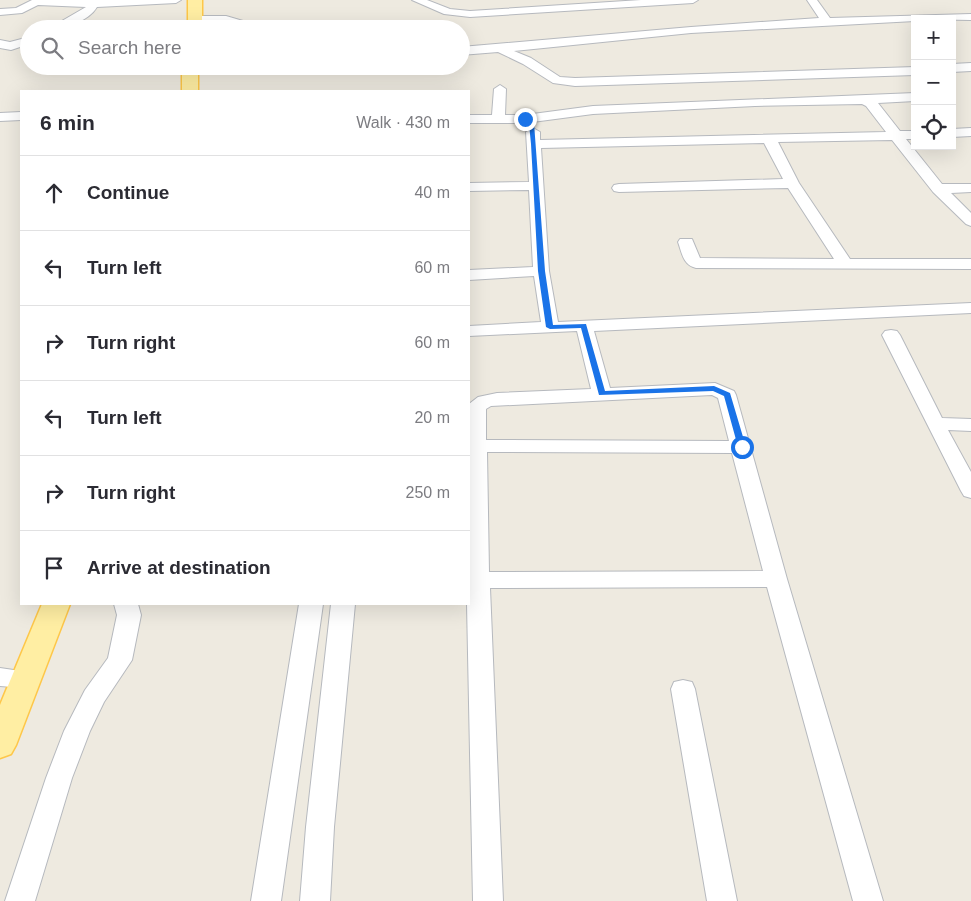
<!DOCTYPE html>
<html lang="en">
<head>
<meta charset="utf-8">
<style>
	:root { --surface:#fff; --page:#f7f7f7; --text:#2b2b33; --muted:#7c7c81; --line:#e1e1e2 }
	body { margin:0; font-family:Helvetica,sans-serif; background:var(--page); color:var(--text) }
	.controls { position:absolute; right:15px; top:15px; display:grid; overflow:hidden; border-radius:0px; box-shadow:0 5px 20px #0002 }
	.controls button { width:45px; height:45px; display:grid; place-items:center; padding:0; border:0; border-bottom:1px solid var(--line); background:var(--surface); color:var(--text); font:25px sans-serif }
	.stop { position:absolute; width:15px; height:15px; margin:-11px; border:4px solid #1a73e8; border-radius:50%; background:#fff }
	.stop.end { background:#1a73e8; border-color:#fff; box-shadow:0 1px 5px #0008 }
	.list { margin:0; padding:0; list-style:none }
	h2 { display:flex; justify-content:space-between; align-items:center; height:65px; margin:0; padding:0 20px; font-size:21px }
	h2 small { font-size:16px; font-weight:400; color:var(--muted) }
	.list li { display:grid; grid-template-columns:32px 1fr auto; gap:15px; align-items:center; box-sizing:border-box; height:75px; padding:0 20px; border-top:1px solid var(--line) }
	.list b { display:block; font-size:19px; white-space:nowrap }
	.list em { font-size:16px; font-style:normal; color:var(--muted) }
	.icon { flex:none; width:28px; height:28px; fill:none; stroke:currentColor; stroke-width:2; stroke-linecap:round; stroke-linejoin:round }
	.map { position:relative; flex:none; width:971px; height:901px; overflow:hidden }
	.search { position:absolute; background:var(--surface); box-shadow:0 5px 20px #0002; left:20px; top:20px; width:450px; height:55px; display:flex; align-items:center; gap:12px; box-sizing:border-box; padding:0 18px; border-radius:28px; color:var(--muted); font-size:19px }
	.panel { position:absolute; background:var(--surface); box-shadow:0 5px 20px #0002; left:20px; top:90px; width:450px; height:515px; border-radius:0px }
	.map>svg:first-child { display:block }
	.lines { fill:none; stroke-linecap:round; stroke-linejoin:round }
	.minor-casing { stroke:#b6b9be; stroke-width:2 }
	.major-casing { stroke:#fec749; stroke-width:3 }
	.minor { fill:#fff; fill-rule:evenodd }
	.major { fill:#ffeea3; fill-rule:evenodd }
	.route { fill:#1a73e8 }
</style>
</head>
<body>
<div class="map">
<svg width="971" height="901" viewBox="0 0 971 901">
	<rect width="100%" height="100%" fill="#eeeae0"/>
	<g class="lines">
		<!-- minor casing -->
		<g class="minor-casing">
			<path id="minor" d="M 32,0 L 181,0 L 176,3 L 97,7 C 88,22 64,29 48,29 L 86,7 L 38,5 L 22,13 L 0,15 L 0,9 L 16,8 Z
				M 412,0 L 427,0 L 450,9 L 470,11 L 641,0 L 698,0 L 693,3 L 470,17 L 444,14 Z
				M 807,0 L 817,0 L 830,18 L 971,14 L 971,20 L 915,19 L 915,21 L 691,33 L 514,51 L 531,58 L 560,77 L 575,78 L 915,67 L 915,75 L 575,86 L 553,83 L 523,64 L 498,52 L 461,55 L 461,47 L 691,27 L 819,18 Z
				M 197,16 L 226,16 L 264,27 L 266,29 L 247,29 L 225,22 L 193,21 L 191,19 L 193,17 Z
				M 29,37 L 29,44 L 11,50 L 0,48 L 0,40 L 10,42 Z
				M 971,63 L 971,71 L 952,72 L 952,64 Z
				M 500,85 L 506,89 L 505,115 L 525,115 L 593,106 L 915,93 L 915,101 L 878,103 L 900,131 L 915,131 L 915,139 L 906,139 L 942,184 L 971,184 L 971,192 L 951,193 L 971,213 L 971,226 L 966,224 L 933,192 L 892,140 L 778,142 L 799,183 L 850,259 L 971,259 L 971,269 L 696,268 C 683,265 682,253 678,242 L 680,239 L 692,239 L 700,258 L 834,259 L 788,188 L 619,192 L 614,191 L 612,188 L 614,185 L 619,184 L 783,179 L 764,143 L 541,148 L 549,271 L 558,322 L 971,303 L 971,313 L 594,331 L 610,388 L 715,383 L 734,391 L 736,395 L 787,579 L 883,901 L 853,901 L 767,587 L 490,588 L 503,901 L 473,901 L 467,604 L 469,604 L 469,404 L 478,397 L 497,393 L 591,389 L 577,331 L 469,336 L 469,326 L 541,322 L 534,276 L 469,280 L 469,270 L 533,267 L 529,190 L 469,191 L 469,183 L 529,182 L 526,132 L 533,128 L 540,132 L 540,140 L 886,132 L 866,106 L 862,104 L 755,106 L 593,114 L 525,123 L 469,123 L 469,115 L 492,115 L 494,89 ZM 712,395 L 718,398 L 729,441 L 486,440 L 486,409 L 491,406 ZM 487,452 L 732,453 L 763,571 L 489,572 Z
				M 21,112 L 21,120 L 0,121 L 0,113 Z
				M 971,128 L 971,136 L 952,137 L 952,129 Z
				M 891,330 L 897,331 L 900,335 L 942,418 L 971,419 L 971,431 L 948,430 L 971,472 L 971,498 L 964,496 L 961,491 L 882,335 L 885,331 Z
				M 114,604 L 138,604 L 141,615 L 132,660 L 104,702 L 90,731 L 72,778 L 35,901 L 5,901 L 46,778 L 64,731 L 85,690 L 108,658 L 117,615 Z
				M 299,604 L 323,604 L 281,901 L 251,901 Z
				M 331,604 L 355,604 L 334,827 L 330,901 L 300,901 L 306,827 Z
				M 0,668 L 34,673 L 37,679 L 34,685 L 25,688 L 0,686 Z
				M 683,680 L 692,682 L 695,689 L 737,901 L 707,901 L 671,689 L 674,682 Z"/>
		</g>
		<!-- major casing -->
		<g class="major-casing">
			<path id="major" d="M 188,0 L 202,0 L 202,29 L 188,29 Z
				M 182,66 L 198,66 L 198,91 L 182,91 Z
				M 42,604 L 70,604 L 16,745 L 11,754 L 0,758 L 0,705 Z"/>
		</g>
		<!-- minor -->
		<use href="#minor" class="minor"/>
		<!-- major -->
		<use href="#major" class="major"/>
	</g>
	<!-- route -->
	<path class="route" d="M 523,117 L 527,117 L 534,123 L 545,271 L 553,325 L 586,324 L 605,391 L 714,386 L 730,393 L 746,447 L 745,448 L 738,447 L 724,396 L 713,391 L 599,395 L 581,328 L 550,329 L 546,327 L 538,271 L 531,144 L 529,124 Z"/>
</svg>
<div class="controls">
<button>+</button>
<button>−</button>
<button><svg class="icon" aria-label="locate" viewBox="0 0 24 24"><circle cx="12" cy="12" r="6"/><path d="M12 2v4M12 18v4M2 12h4M18 12h4"/></svg></button>
</div>
<div class="stop" style="left:742px;top:447px"></div>
<div class="stop end" style="left:525px;top:119px"></div>
<div class="search"><svg class="icon" aria-label="search" viewBox="0 0 24 24"><circle cx="10" cy="10" r="6"/><path d="M15 15l6 6"/></svg>Search here</div>
<section class="panel">
<h2>6 min<small>Walk · 430 m</small></h2>
<ul class="list">
<li><svg class="icon" aria-label="ahead" viewBox="0 0 24 24"><path d="M12 20V5M6 11l6-6 6 6"/></svg><div><b>Continue</b></div><em>40 m</em></li>
<li><svg class="icon" aria-label="left" viewBox="0 0 24 24"><path d="M17 20v-9H6M10 6l-5 5 5 5"/></svg><div><b>Turn left</b></div><em>60 m</em></li>
<li><svg class="icon" aria-label="right" viewBox="0 0 24 24"><path d="M7 20v-9h11M14 6l5 5-5 5"/></svg><div><b>Turn right</b></div><em>60 m</em></li>
<li><svg class="icon" aria-label="left" viewBox="0 0 24 24"><path d="M17 20v-9H6M10 6l-5 5 5 5"/></svg><div><b>Turn left</b></div><em>20 m</em></li>
<li><svg class="icon" aria-label="right" viewBox="0 0 24 24"><path d="M7 20v-9h11M14 6l5 5-5 5"/></svg><div><b>Turn right</b></div><em>250 m</em></li>
<li><svg class="icon" aria-label="arrive" viewBox="0 0 24 24"><path d="M6 21V4h12l-3 4 3 4H6"/></svg><div><b>Arrive at destination</b></div></li>
</ul>
</section>
</div>
</body>
</html>
